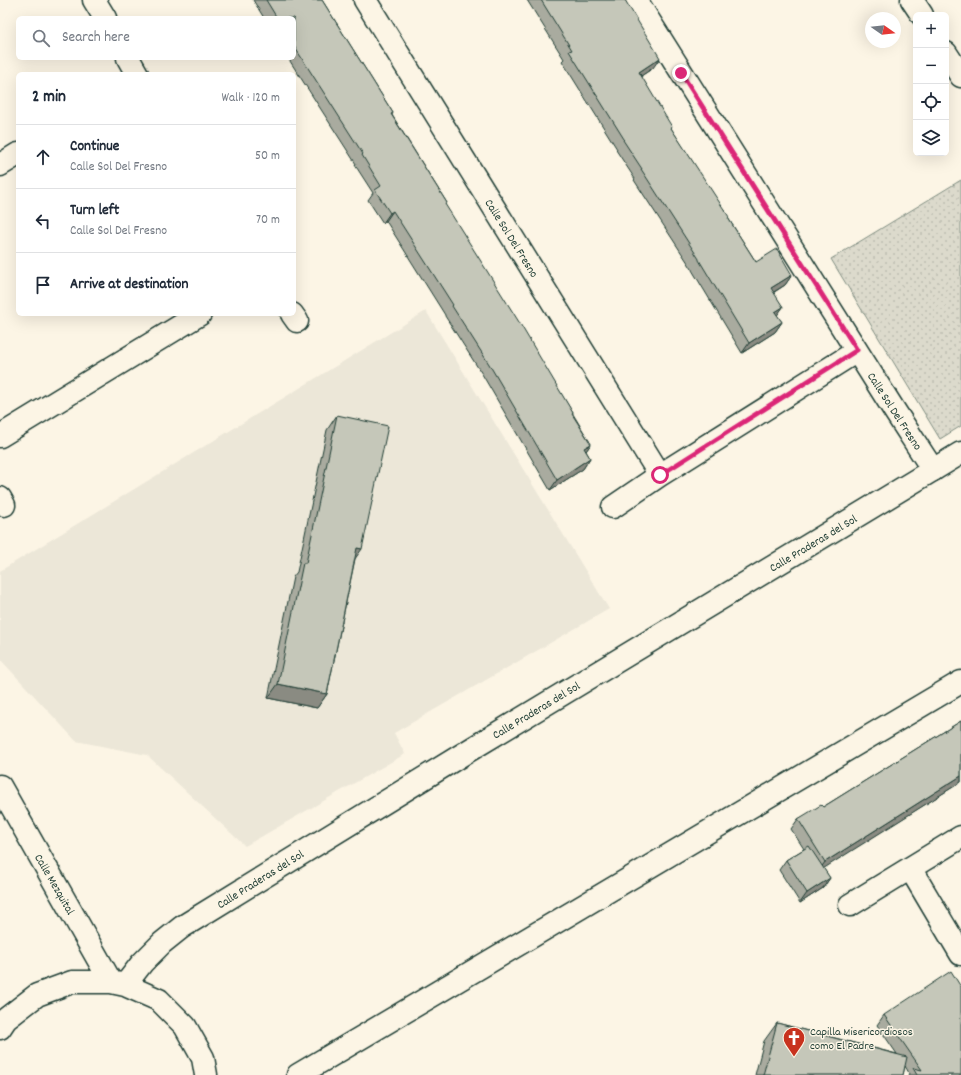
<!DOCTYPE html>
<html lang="en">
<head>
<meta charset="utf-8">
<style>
	:root { --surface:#fff; --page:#f6f6f7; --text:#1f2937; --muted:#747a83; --line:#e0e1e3 }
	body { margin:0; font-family:Dekko,sans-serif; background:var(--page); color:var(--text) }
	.controls { position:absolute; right:12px; top:12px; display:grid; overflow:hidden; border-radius:6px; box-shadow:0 4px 16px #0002 }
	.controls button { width:36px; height:36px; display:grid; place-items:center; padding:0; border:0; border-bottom:1px solid var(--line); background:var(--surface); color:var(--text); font:20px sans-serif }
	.compass { position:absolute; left:865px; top:12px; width:36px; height:36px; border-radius:50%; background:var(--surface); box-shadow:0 4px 16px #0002; rotate:104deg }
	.stop { position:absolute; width:12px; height:12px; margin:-9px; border:3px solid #db2777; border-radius:50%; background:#fff }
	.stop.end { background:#db2777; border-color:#fff; box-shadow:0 1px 4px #0008 }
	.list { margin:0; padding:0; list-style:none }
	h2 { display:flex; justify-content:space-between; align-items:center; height:52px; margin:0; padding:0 16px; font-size:17px }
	h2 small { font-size:13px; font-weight:400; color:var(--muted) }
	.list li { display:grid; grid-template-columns:26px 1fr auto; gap:12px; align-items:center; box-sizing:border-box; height:64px; padding:0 16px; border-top:1px solid var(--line) }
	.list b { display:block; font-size:15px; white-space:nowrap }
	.list p { margin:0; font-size:13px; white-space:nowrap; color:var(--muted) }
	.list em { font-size:13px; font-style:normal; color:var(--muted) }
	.icon { flex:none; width:22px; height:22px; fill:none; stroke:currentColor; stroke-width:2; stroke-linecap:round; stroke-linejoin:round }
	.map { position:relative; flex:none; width:961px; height:1075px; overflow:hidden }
	.search { position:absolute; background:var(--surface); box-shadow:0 4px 16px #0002; left:16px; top:16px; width:280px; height:44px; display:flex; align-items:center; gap:10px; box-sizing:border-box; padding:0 14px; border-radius:6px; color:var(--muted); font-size:15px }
	.panel { position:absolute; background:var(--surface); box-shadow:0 4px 16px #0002; left:16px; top:72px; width:280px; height:244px; border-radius:6px }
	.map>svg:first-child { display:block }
	.built { fill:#ece7d8 }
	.grass { fill:url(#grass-dots); stroke:#7e8c80 }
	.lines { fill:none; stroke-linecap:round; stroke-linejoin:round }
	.minor-casing { stroke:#1f3d34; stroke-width:25 }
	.tertiary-casing { stroke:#1f3d34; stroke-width:25 }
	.minor { stroke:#fcf5e5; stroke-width:22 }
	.tertiary { stroke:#fcf5e5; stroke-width:22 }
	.wall { fill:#a9ab9f; stroke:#1f3d34 }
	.shaded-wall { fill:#8a8b82; stroke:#1f3d34 }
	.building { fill:#c5c7b9; stroke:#1f3d34 }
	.route { stroke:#db2777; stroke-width:5 }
	.labels { text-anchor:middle; stroke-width:3; stroke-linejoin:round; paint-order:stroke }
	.street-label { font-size:12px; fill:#1f3d34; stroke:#fcf5e5 }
	.poi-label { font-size:12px; fill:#1f3d34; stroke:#fcf5e5; text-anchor:start }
</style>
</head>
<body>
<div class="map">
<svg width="961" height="1075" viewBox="0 0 961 1075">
	<defs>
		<pattern id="grass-dots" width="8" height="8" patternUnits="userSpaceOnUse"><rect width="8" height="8" fill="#dcdacc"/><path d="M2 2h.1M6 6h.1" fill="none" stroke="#bcbcb0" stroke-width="1.8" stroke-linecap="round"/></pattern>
	</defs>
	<rect width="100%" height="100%" fill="#fcf5e5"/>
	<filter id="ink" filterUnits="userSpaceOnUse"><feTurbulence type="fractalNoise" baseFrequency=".025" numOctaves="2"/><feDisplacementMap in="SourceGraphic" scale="8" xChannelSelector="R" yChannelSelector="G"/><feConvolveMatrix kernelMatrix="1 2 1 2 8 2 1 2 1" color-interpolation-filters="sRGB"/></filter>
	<g filter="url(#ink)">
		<!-- built -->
		<path class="built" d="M 426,311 L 609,609 L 394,733 L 405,754 L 245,846 L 147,755 L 76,741 L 0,659 L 0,571 Z"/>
		<!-- grass -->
		<path class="grass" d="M 961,180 L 961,426 L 940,439 L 831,259 Z"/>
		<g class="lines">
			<!-- minor casing -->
			<g class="minor-casing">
				<path id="minor" d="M 94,0 L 105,18
					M 365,0 L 660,475
					M 636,0 L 896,413 L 933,470
					M 912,0 L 922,15
					M 946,53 L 961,76
					M 128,58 L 137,74
					M 0,165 L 18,154
					M 292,314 L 297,321
					M 0,436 L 200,314
					M 0,498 L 4,505
					M 613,507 L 660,475 L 857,351
					M 910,868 L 961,954
					M 850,905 L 961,837"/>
			</g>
			<!-- tertiary casing -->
			<g class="tertiary-casing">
				<path id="tertiary" d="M 0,786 L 111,982
					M 125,985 L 142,963 L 162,943 L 182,927 L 473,748 L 961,453
					M 0,1028 L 6,1019 L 37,995 L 72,982 L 111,982 L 125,985 L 159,1000 L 185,1026 L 203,1058 L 206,1075
					M 298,1075 L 961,682"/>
			</g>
			<!-- minor -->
			<use href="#minor" class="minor"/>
			<!-- tertiary -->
			<use href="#tertiary" class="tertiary"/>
		</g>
		<!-- wall -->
		<path class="wall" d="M 253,0 L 322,0 L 393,113 L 392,115 L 447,203 L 445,205 L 573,413 L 573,414 L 591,444 L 586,451 L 590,458 L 583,469 L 550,490 L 482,374 L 445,316 L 445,315 L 386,221 L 383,223 L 368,200 L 373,193 L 355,165 L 356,164 L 288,58 L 294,58 L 294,18 L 264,18 Z
			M 527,0 L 625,0 L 653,68 L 641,76 L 671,128 L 756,262 L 792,275 L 785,285 L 773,293 L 783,307 L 777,315 L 782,322 L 775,332 L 742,353 L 692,270 L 692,269 L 634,180 L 635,179 L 616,150 L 617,149 L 562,61 L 564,59 Z
			M 337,415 L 355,559 L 327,694 L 317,708 L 268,698 L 293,577 L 297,572 L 327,430 Z
			M 961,721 L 961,782 L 823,868 L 830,878 L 823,888 L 800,903 L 779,870 L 786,860 L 804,849 L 791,829 L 798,819 L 823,807 Z
			M 884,1015 L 961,1075 L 908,1075 L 909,1073 L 905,1066 L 903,1075 L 755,1075 L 764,1041 L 777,1023 L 897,1054 L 877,1025 Z"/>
		<!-- shaded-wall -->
		<path class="shaded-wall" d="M 660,58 L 653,68 L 632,82 L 639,72 Z
			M 393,211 L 386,221 L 383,223 L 390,213 Z
			M 792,275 L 785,285 L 764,298 L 771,288 Z
			M 783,307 L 776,317 L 775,312 Z
			M 782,322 L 775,332 L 742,353 L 749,343 Z
			M 591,444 L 584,454 L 584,448 Z
			M 590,458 L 583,469 L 550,490 L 557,480 Z
			M 357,548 L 362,549 L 352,563 Z
			M 278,684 L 327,694 L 317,708 L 268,698 Z
			M 961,776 L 961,782 L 818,872 L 825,862 Z
			M 830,878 L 823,888 L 800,903 L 807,893 Z"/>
		<!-- building -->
		<path class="building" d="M 266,0 L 322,0 L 393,113 L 391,114 L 447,203 L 445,204 L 519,322 L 573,413 L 572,414 L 591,444 L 584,448 L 590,458 L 557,480 L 489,364 L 452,306 L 453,305 L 393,211 L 390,213 L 375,190 L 381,186 L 362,155 L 363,154 L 294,46 L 294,18 L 277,18 Z
			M 541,0 L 625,0 L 660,58 L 639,72 L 672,127 L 671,128 L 729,217 L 728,218 L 756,262 L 777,249 L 792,275 L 771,288 L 783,307 L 775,312 L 782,322 L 749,343 L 699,260 L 699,259 L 641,169 L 642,169 L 623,140 L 624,139 L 569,51 L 572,50 Z
			M 337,415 L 388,426 L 362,549 L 357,548 L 327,694 L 278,684 L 303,563 L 306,563 Z
			M 961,721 L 961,776 L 825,862 L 798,819 L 821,805 L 823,807 Z
			M 809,846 L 830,878 L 807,893 L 786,860 Z
			M 951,971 L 961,987 L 961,1075 L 917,1075 L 913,1068 L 922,1070 L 884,1015 Z
			M 777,1023 L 907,1057 L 903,1075 L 763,1075 Z"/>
	</g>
	<g class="lines" filter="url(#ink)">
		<!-- route -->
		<path class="route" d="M 660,475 L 857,350 L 681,73"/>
	</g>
	<!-- icons -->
	<defs>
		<g id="church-pin" transform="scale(1.15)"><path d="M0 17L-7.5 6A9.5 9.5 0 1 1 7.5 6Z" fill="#c8321e" stroke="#fcf5e5"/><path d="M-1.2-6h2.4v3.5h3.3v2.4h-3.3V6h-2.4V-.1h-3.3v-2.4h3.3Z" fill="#fff"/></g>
	</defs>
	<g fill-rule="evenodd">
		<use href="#church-pin" x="794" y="1038"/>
	</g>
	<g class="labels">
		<!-- street labels -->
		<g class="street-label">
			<text transform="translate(512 238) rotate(58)" y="4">Calle Sol Del Fresno</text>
			<text transform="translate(895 411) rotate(57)" y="4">Calle Sol Del Fresno</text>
			<text transform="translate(813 543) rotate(-31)" y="4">Calle Praderas del Sol</text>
			<text transform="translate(536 710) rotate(-31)" y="4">Calle Praderas del Sol</text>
			<text transform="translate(260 879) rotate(-32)" y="4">Calle Praderas del Sol</text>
			<text transform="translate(55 884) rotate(60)" y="4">Calle Mezquital</text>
		</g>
		<!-- poi labels -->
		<g class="poi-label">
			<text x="810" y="1035">Capilla Misericordiosos<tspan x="810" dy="14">como El Padre</tspan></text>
		</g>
	</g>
</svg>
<div class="controls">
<button>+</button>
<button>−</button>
<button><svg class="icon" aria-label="locate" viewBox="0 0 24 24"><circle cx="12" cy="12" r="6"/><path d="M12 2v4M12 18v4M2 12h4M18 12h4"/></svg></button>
<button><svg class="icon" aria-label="layers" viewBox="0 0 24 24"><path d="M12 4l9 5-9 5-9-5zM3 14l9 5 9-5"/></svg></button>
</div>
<svg class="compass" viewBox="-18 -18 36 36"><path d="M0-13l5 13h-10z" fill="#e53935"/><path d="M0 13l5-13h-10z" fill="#747a83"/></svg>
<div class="stop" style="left:660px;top:475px"></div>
<div class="stop end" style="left:681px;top:73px"></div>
<div class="search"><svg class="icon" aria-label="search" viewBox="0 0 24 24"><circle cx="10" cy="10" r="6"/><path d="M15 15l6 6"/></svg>Search here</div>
<section class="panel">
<h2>2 min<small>Walk · 120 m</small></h2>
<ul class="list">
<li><svg class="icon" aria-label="ahead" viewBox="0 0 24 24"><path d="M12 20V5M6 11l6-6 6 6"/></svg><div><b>Continue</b><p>Calle Sol Del Fresno</p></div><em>50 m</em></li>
<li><svg class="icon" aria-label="left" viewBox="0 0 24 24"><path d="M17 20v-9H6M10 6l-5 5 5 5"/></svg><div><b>Turn left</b><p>Calle Sol Del Fresno</p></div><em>70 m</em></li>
<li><svg class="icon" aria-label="arrive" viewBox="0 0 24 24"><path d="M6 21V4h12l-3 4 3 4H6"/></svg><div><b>Arrive at destination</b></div></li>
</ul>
</section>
</div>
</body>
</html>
